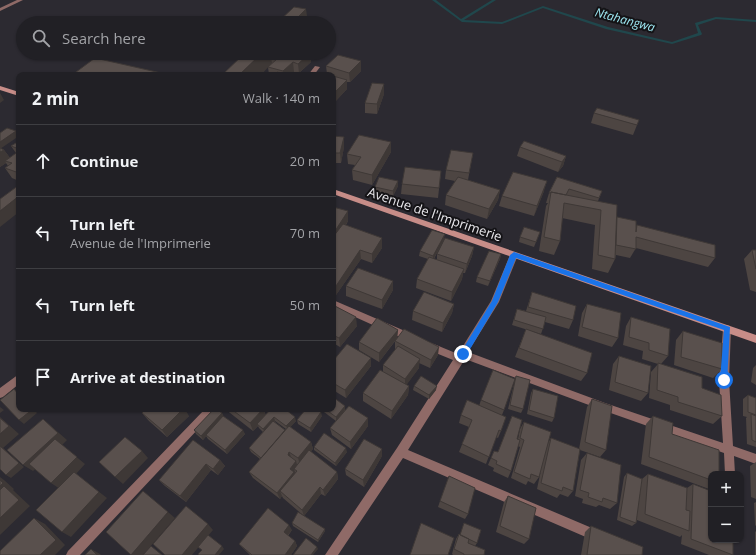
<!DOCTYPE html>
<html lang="en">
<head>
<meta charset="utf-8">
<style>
	:root { --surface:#212025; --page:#2d2d32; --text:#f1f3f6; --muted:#a2a3a7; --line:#3e3e42 }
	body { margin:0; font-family:"Open Sans",sans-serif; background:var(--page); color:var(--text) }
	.controls { position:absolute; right:12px; bottom:12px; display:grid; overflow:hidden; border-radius:8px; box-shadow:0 1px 3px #0004 }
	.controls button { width:36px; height:36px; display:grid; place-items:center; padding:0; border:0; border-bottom:1px solid var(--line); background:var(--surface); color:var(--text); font:20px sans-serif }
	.stop { position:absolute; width:12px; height:12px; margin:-9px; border:3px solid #1a73e8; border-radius:50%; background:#fff }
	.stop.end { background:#1a73e8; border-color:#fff; box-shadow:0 1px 4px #0008 }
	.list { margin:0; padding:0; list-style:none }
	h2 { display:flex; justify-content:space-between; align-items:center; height:52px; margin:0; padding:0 16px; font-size:17px }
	h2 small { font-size:13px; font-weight:400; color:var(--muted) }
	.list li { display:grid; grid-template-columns:26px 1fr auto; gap:12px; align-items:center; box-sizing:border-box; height:72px; padding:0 16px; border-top:1px solid var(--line) }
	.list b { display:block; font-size:15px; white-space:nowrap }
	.list p { margin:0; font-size:13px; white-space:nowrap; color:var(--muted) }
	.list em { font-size:13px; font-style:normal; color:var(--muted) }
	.icon { flex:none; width:22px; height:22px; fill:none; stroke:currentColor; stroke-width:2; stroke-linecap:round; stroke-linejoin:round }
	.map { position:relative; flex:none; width:756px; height:555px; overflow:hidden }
	.search { position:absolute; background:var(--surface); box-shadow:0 1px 3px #0004; left:16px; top:16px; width:320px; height:44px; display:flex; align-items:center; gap:10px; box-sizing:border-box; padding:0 14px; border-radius:22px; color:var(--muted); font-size:15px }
	.panel { position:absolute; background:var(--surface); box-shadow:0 1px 3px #0004; left:16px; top:72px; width:320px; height:340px; border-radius:8px }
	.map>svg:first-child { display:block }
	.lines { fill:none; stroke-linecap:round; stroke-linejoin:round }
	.stream { fill:#20474c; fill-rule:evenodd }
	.street { fill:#8f6a67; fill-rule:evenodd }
	.secondary { fill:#c78d88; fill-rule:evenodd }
	.wall { fill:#4d4542; fill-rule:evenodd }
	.shaded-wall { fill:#3e3836 }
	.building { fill:#59504d; stroke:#3e3836 }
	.route { fill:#1a73e8 }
	.labels { text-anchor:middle; stroke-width:4; stroke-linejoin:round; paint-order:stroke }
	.far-water-label { font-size:12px; font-style:italic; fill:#9ee8f3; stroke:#141316 }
	.street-label { font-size:13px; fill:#e8e7eb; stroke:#141316 }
</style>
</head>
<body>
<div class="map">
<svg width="756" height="555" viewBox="0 0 756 555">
	<rect width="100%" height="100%" fill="#2c2a31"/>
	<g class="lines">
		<!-- stream -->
		<path class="stream" d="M 432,0 L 436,0 L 461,19 L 492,0 L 496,0 L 464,20 L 502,22 L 543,6 L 608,27 L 672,42 L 698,33 L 695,23 L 716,17 L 756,20 L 756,22 L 716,19 L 698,25 L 702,34 L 701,35 L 672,44 L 606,29 L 543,8 L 502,24 L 462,22 Z"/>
		<!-- street -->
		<path class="street" d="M 17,0 L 23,0 L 0,11 L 0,8 Z
			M 315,66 L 320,67 L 314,75 L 308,75 Z
			M 514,252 L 518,255 L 499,302 L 468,352 L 605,403 L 723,443 L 719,380 L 723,329 L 724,326 L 727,325 L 730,326 L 731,329 L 729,380 L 733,446 L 756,454 L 756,464 L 734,456 L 735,474 L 725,474 L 724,453 L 605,411 L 465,359 L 408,450 L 599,531 L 601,535 L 599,539 L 595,541 L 403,458 L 338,555 L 325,555 L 397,448 L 453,360 L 426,349 L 425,346 L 426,343 L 429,342 L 458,354 L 491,301 L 510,255 Z
			M 333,300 L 412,334 L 413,337 L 412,340 L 409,341 L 406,340 L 333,307 Z
			M 19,374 L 19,384 L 3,397 L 0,398 L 0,388 Z
			M 205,409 L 216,409 L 214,412 L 80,555 L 66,555 L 68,551 Z"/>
		<!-- secondary -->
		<path class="secondary" d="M 0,86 L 19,92 L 19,96 L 0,90 Z
			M 333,189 L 756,335 L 756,343 L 333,194 Z"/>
	</g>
	<!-- wall -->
	<path class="wall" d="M 245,53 L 315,53 L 312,56 L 310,55 L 311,62 L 299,73 L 294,72 L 290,75 L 269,75 L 268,67 Z
		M 361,61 L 361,71 L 350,82 L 347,82 L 347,89 L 333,104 L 333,75 L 322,75 L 327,74 L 326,66 Z
		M 384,94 L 377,114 L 365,113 L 365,103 Z
		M 594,113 L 637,125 L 633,135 L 591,123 Z
		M 333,136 L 344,147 L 341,163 L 333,163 Z
		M 19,141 L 19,181 L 12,178 L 5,168 L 8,166 L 6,163 L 0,167 L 1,149 L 4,150 L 10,158 L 16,153 L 11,146 Z
		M 520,147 L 566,156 L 563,166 L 558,172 L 517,156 Z
		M 391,152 L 372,185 L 353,180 L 352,170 L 355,165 L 348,164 L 347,154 Z
		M 473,153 L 468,180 L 500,190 L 498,200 L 487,219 L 445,205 L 446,195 L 455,181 L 445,179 L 446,170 Z
		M 441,171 L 438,198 L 401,194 L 402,184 Z
		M 557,177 L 602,191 L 598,201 L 617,217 L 636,228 L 637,225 L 715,258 L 708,267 L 636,248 L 630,258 L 616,255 L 615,259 L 608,273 L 592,269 L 595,225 L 562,218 L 560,241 L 554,255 L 539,251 L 546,206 L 548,203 L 546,203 L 549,193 Z
		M 398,181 L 398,186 L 393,196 L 375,192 L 375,187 Z
		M 544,191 L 534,216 L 499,206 L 502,196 Z
		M 333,194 L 336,205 L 334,207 L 348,221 L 346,225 L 382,248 L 372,263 L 361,259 L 336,295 L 333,294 Z
		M 540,232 L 534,247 L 519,242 L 520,237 Z
		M 444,239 L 434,259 L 437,260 L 437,254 L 474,247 L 472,256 L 465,273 L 463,273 L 462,279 L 451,301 L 416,288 L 417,279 L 428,259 L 419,256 L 420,251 Z
		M 752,250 L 756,250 L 756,292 L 750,290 L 744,259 Z
		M 501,254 L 500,259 L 488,286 L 476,282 L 477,277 Z
		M 346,286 L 393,290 L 382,309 L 346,296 Z
		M 532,292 L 573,320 L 569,329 L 545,322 L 541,334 L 512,325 L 517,309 L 526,311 Z
		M 454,304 L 452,313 L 442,332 L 412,320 L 413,311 Z
		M 587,304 L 618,338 L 612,347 L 578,336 L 582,313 Z
		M 333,305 L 357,326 L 340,347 L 333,343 Z
		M 631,317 L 668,356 L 661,364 L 702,388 L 722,416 L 713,424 L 670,410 L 670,405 L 649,398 L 651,372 L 658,364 L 642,359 L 643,351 L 623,345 L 626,326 Z
		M 526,329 L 587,373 L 581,381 L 515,357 Z
		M 398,330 L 397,338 L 438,355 L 430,368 L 419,363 L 419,368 L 406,385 L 409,386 L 408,395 L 391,419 L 363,401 L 363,393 L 383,372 L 383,365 L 395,350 L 395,341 L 396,340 L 379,362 L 359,350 L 359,342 Z
		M 683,331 L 722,369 L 713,378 L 674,365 L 676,340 Z
		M 619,356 L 648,393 L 641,401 L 609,390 L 613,364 Z
		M 333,361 L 371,366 L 346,398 L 333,390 Z
		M 756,365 L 756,385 L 751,382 L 753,368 Z
		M 516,376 L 523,409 L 521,413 L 508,409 L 515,380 Z
		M 414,386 L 436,390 L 429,399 L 413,390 Z
		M 533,389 L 554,418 L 552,422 L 527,414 L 531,393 Z
		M 748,395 L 756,398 L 756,447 L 747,444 L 746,418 L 747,417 L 743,416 L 743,399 Z
		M 592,399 L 606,450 L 600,457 L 580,450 L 573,491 L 568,497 L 560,494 L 557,498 L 537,489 L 541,470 L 539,477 L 534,484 L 528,481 L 526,485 L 511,478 L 520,447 L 518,446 L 511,471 L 508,478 L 493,471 L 494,468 L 488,465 L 494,451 L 498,452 L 512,416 L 517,439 L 518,439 L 520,429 L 524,422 L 548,443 L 551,438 L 579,449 L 587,407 Z
		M 481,400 L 504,410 L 502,415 L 501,431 L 498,438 L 496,437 L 486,464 L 459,452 L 469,427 L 459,423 L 461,415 L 479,406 Z
		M 225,409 L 263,409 L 266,415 L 296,421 L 290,427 L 311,442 L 313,449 L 310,452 L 337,472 L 338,479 L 325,496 L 321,494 L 304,516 L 283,498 L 282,496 L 280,499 L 253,478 L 249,472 L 260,459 L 251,452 L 249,448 L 263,432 L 259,428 L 258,426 L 253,431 ZM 275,421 L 286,429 L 285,430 L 275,422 Z
		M 320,409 L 345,410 L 368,418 L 368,426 L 351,449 L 332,435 L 330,428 L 336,421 Z
		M 142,413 L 189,416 L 167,437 L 149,421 Z
		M 222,413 L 223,416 L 245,434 L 227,454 L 208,439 L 206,436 L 203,440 L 196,434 L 194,430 Z
		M 322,416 L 311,432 L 298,424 L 297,420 Z
		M 653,416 L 672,434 L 711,474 L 711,487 L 709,489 L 641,464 L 646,424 Z
		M 314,447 L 347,452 L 336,466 L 314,450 Z
		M 587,453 L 617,503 L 610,509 L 599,505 L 596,507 L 582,503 L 583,499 L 575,496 L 581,460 Z
		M 382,456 L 364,487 L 346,475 L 345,469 Z
		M 220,460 L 225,466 L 218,475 L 211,470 L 186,502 L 165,486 L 159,480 Z
		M 756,462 L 756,499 L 751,497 L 750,466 Z
		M 627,473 L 642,479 L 648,474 L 687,488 L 693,484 L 711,540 L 732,555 L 709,555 L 681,544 L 682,535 L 680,537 L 637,520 L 636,523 L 632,526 L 617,520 L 624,477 Z
		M 508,496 L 529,539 L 524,544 L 496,532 L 504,502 Z
		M 440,501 L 468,514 L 465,519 L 438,507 Z
		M 756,502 L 756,526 L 755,525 L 754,503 Z
		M 292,523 L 325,529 L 325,531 L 318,542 L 293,526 Z
		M 464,523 L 477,543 L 475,546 L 468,543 L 484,555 L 453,555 L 452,554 L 456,539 L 459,534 L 460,535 Z
		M 591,526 L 642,555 L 581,555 L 585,532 Z
		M 292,530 L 288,536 L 295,541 L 297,546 L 291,555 L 250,555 L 239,544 Z
		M 756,531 L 756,555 L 755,555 L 755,532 Z"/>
	<!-- shaded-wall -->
	<path class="shaded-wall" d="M 306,9 L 308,23 L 292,23 Z
		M 262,53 L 282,53 L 271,57 L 272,63 L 261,75 L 239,75 Z
		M 310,53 L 311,62 L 299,73 L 298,64 Z
		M 361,61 L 361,71 L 350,82 L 349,73 Z
		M 293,62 L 294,72 L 290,75 L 284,75 L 283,71 Z
		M 347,80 L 347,89 L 333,104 L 333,94 Z
		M 384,84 L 384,94 L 377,114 L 377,104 Z
		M 0,93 L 4,100 L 0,103 Z
		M 16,131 L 19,136 L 0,149 L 0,142 Z
		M 344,137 L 344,147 L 341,163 L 340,153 Z
		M 391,142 L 391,152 L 372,185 L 372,175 Z
		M 4,150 L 11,159 L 5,161 L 6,163 L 0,167 L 0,152 Z
		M 566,156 L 563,166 L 558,172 L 562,162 Z
		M 398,181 L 398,186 L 393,196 L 393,191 Z
		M 547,181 L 544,191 L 534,216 L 537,206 Z
		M 500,190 L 498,200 L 487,219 L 489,209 Z
		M 335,195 L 336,205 L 333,209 L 333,198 Z
		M 19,196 L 19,212 L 0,227 L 0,211 Z
		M 348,211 L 348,221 L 336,240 L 335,231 Z
		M 445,234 L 444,239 L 433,260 L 433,256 Z
		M 382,238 L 382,248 L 372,263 L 372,254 Z
		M 474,247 L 472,256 L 465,273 L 467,264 Z
		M 360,250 L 361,259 L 336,295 L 336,286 Z
		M 501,254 L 500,259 L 488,286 L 490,281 Z
		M 464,269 L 462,279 L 451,301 L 452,292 Z
		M 393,281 L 393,290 L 382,309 L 382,300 Z
		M 454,304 L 452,313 L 442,332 L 443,323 Z
		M 356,317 L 357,326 L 340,347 L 339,338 Z
		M 398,330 L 397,338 L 379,362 L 379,353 Z
		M 335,344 L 336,353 L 333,356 L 333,346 Z
		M 439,347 L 438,355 L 430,368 L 431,360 Z
		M 371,358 L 371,366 L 346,398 L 345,390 Z
		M 420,359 L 419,368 L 405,387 L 405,379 Z
		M 409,386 L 408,395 L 391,419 L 392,411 Z
		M 437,386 L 436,390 L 429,399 L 429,395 Z
		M 345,406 L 345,410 L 336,421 L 336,417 Z
		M 0,407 L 4,410 L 0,413 Z
		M 33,409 L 37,413 L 24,424 L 19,420 Z
		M 183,409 L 185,409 L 189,416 L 167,437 L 162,430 Z
		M 263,409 L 266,416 L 257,424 L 258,426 L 253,431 L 250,423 Z
		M 321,412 L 322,416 L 311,432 L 310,428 Z
		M 222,413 L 224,417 L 203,440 L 201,436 Z
		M 0,417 L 19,434 L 3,448 L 24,467 L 11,478 L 6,475 L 0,451 Z
		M 274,417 L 275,421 L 265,433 L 263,429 Z
		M 295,417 L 296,421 L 288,430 L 286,426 Z
		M 368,418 L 368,426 L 351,449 L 350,442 Z
		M 43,419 L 67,440 L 62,445 L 85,464 L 76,474 L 107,498 L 71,537 L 62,532 L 60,489 L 51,483 L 62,445 L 33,471 L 23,465 Z
		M 243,430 L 245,434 L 227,454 L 225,450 Z
		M 311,442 L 313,449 L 300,465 L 298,458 Z
		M 346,448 L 347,452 L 336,466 L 335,463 Z
		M 382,449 L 382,456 L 364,487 L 363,480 Z
		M 142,451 L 148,458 L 123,484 L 115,477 Z
		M 289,452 L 292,459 L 288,455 Z
		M 220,460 L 225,466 L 218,475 L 213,469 Z
		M 296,461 L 298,468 L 294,469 L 297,478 L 280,491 L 282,496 L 280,499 L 277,493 L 290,469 Z
		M 206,464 L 211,470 L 186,502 L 180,496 Z
		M 337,472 L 338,479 L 325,496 L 323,490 Z
		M 0,477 L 4,480 L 14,489 L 13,490 L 15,492 L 30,506 L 0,535 Z
		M 320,487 L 321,494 L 304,516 L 302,510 Z
		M 168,512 L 175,518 L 143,555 L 131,555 Z
		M 34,518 L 45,524 L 65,545 L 55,555 L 40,555 Z
		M 208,524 L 213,530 L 192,555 L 182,555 Z
		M 289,525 L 292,530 L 286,537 L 284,532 Z
		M 325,529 L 325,531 L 318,542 L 318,540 Z
		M 295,541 L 297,546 L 291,555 L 285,555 Z
		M 222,546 L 224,549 L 219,555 L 215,555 Z
		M 317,547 L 318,549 L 313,555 L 311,555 Z
		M 91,549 L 100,554 L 101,555 L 97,555 Z"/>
	<!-- building -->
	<path class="building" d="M 294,7 L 306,9 L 292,23 L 277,23 Z
		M 245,53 L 262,53 L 239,75 L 222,75 Z
		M 276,53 L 310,53 L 298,64 L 293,62 L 283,71 L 268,67 L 277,59 L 271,57 Z
		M 338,55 L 361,61 L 349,73 L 326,66 Z
		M 95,58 L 170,75 L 72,75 Z
		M 277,72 L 287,75 L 274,75 Z
		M 324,73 L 330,75 L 322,75 Z
		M 333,76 L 347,80 L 333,94 Z
		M 372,83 L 384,84 L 377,104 L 365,103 Z
		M 597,108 L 639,120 L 637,125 L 594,113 Z
		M 7,128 L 16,131 L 0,142 L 0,133 Z
		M 359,135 L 391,142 L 372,175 L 352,170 L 361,157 L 347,154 Z
		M 333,136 L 344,137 L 340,153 L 333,153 Z
		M 19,141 L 19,149 L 11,146 Z
		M 524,141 L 566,156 L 562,162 L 520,147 Z
		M 0,148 L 4,150 L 0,152 Z
		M 451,150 L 473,153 L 469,173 L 446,170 Z
		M 19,151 L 19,173 L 5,168 L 12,163 L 5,161 Z
		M 405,167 L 441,171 L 439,188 L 402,184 Z
		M 513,172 L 547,181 L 537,206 L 502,196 Z
		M 379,177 L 398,181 L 393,191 L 375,187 Z
		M 458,177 L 500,190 L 489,209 L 446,195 Z
		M 557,177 L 602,191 L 599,198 L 569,189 L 566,195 L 551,192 L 551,193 L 549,193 Z
		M 19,185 L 19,196 L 0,211 L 0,199 Z
		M 551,192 L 617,205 L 615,259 L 598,255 L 601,210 L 564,203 L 560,241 L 544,237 Z
		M 333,207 L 348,211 L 335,231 L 333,230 Z
		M 617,217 L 636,221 L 636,232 L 637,225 L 715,245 L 715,258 L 636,237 L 636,249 L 616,245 Z
		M 343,224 L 382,238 L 372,254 L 360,250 L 336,286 L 333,285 L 333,237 Z
		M 524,227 L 540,232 L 536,242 L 520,237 Z
		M 432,230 L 445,234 L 433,256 L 420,251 Z
		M 445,238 L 474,247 L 467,264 L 437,254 Z
		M 752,250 L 756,250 L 756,269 Z
		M 489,251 L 501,254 L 490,281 L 477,277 Z
		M 429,257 L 464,269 L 452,292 L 417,279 Z
		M 358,268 L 393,281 L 382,300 L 346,286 Z
		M 424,292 L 454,304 L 443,323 L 413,311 Z
		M 532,292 L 576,306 L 573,320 L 528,307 Z
		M 587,304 L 621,313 L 618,338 L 582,327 Z
		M 333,305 L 356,317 L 339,338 L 333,335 Z
		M 517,309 L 546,317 L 543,329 L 514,320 Z
		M 631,317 L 670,329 L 668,356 L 649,350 L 649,343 L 629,337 Z
		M 377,318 L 398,330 L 379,353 L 359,342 Z
		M 404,329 L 439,347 L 431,360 L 395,341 Z
		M 526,329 L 592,353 L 587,373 L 519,348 Z
		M 683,331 L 722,343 L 722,369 L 681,357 Z
		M 347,344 L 371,358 L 345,390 L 333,383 L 333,361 Z
		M 398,346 L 420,359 L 405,379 L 383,365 Z
		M 619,356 L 651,366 L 648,393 L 615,382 Z
		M 658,363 L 702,377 L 702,388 L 721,395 L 722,416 L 678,402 L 678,397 L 657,390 Z
		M 380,370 L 409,386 L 392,411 L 363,393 Z
		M 493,370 L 515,379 L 504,410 L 481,400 Z
		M 421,376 L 437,386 L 429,395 L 414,386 Z
		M 516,376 L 530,380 L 523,409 L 510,405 Z
		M 14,389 L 19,395 L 19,409 L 33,409 L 19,420 L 0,400 Z
		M 533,389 L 558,396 L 554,418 L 529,410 Z
		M 748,395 L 756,398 L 756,415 L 748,412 Z
		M 333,397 L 345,406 L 336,417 L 325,409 L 333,409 Z
		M 592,399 L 612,406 L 606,450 L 585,442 Z
		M 467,400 L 506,417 L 501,431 L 499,430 L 489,457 L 462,444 L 472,420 L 461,415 Z
		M 349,406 L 368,418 L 350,442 L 330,428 Z
		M 146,409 L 183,409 L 162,430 L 142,413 Z
		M 214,409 L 216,409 L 222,413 L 201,436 L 194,430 Z
		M 231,409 L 263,409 L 250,423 Z
		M 271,409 L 285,409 L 295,417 L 286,426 L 274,417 L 263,429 L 257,424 Z
		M 306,409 L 316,409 L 321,412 L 310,428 L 297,420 Z
		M 751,414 L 756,416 L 756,442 L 752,440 Z
		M 223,416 L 243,430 L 225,450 L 206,435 Z
		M 512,416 L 522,420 L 517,439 L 520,440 L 511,471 L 496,464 L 497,461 L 491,458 L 494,451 L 498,452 Z
		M 653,416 L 673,423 L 672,434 L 719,450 L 719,474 L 711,474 L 711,480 L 649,457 Z
		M 0,418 L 9,426 L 0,434 Z
		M 43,419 L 58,433 L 23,465 L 7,450 Z
		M 273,421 L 285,430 L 261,458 L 249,448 Z
		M 524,422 L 551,432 L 539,477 L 531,474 L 530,479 L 514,472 L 524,440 L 520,438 Z
		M 289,426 L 311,442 L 298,458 L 289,452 L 288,455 L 296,461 L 290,469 L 294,472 L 277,493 L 249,472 Z
		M 324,433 L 346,448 L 335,463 L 314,447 Z
		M 125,437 L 142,451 L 115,477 L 99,462 Z
		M 551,438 L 580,449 L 573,491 L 563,487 L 562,491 L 541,483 Z
		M 55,439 L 77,457 L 51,483 L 29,464 Z
		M 364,439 L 382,449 L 363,480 L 345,469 Z
		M 193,440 L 220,460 L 213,469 L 206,464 L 180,496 L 159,480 Z
		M 0,446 L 19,463 L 6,475 L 0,469 Z
		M 309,450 L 337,472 L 323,490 L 320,487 L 302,510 L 280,491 L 297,471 L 294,469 Z
		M 587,453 L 621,465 L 617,503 L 603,498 L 602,502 L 588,497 L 589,493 L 580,490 Z
		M 74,472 L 99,492 L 62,532 L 36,510 Z
		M 627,473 L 642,479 L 636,523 L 620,517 Z
		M 648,474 L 687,488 L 686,510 L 690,511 L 689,531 L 645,514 Z
		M 449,476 L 475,488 L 468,514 L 440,501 Z
		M 0,480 L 3,483 L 0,486 Z
		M 693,484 L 711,491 L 711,540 L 733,540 L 733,555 L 691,539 Z
		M 4,486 L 19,500 L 0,518 L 0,490 Z
		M 143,491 L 168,512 L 131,555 L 106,532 Z
		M 508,496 L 536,508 L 529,539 L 500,526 Z
		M 186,506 L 208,524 L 182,555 L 165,555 L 153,544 Z
		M 268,508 L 289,525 L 284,532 L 295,541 L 285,555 L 252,555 L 239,544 Z
		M 298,512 L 325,529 L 318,540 L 292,523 Z
		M 34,518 L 56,540 L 40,555 L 0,555 L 0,551 Z
		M 421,523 L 454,538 L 448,555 L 410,555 Z
		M 464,523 L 481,530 L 477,543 L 460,535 Z
		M 591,526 L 643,547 L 642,555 L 587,555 Z
		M 459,534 L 469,539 L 468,543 L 485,550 L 484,555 L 464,555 L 464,554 L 454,549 Z
		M 208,535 L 222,546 L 215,555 L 199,555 L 198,554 L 202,550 L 198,547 Z
		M 306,538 L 317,547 L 311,555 L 293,555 Z
		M 151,546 L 162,555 L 143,555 Z
		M 91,549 L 97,555 L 85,555 Z"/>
	<!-- route -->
	<path class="route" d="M 514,252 L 730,327 L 727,383 L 721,383 L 720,380 L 724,330 L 516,258 L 498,302 L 466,356 L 461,356 L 461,352 L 492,301 L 510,255 Z"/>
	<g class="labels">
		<!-- far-water labels -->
		<g class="far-water-label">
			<text transform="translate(625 20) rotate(15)" y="4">Ntahangwa</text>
		</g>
		<!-- street labels -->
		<g class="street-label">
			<text transform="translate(435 214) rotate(19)" y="5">Avenue de l'Imprimerie</text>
		</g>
	</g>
</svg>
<div class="controls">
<button>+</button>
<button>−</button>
</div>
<div class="stop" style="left:724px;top:380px"></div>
<div class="stop end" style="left:463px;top:354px"></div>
<div class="search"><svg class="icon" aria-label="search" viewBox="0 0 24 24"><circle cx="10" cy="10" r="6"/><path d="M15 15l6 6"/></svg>Search here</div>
<section class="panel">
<h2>2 min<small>Walk · 140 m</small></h2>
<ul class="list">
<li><svg class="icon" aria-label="ahead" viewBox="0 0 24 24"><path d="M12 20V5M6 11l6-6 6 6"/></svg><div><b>Continue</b></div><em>20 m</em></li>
<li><svg class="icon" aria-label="left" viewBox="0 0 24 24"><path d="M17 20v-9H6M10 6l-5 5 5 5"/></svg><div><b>Turn left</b><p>Avenue de l'Imprimerie</p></div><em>70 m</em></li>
<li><svg class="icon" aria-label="left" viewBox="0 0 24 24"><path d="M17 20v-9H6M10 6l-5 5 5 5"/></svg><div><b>Turn left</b></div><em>50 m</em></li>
<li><svg class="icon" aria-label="arrive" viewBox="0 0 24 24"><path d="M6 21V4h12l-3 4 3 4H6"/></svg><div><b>Arrive at destination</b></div></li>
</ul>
</section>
</div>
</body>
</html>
